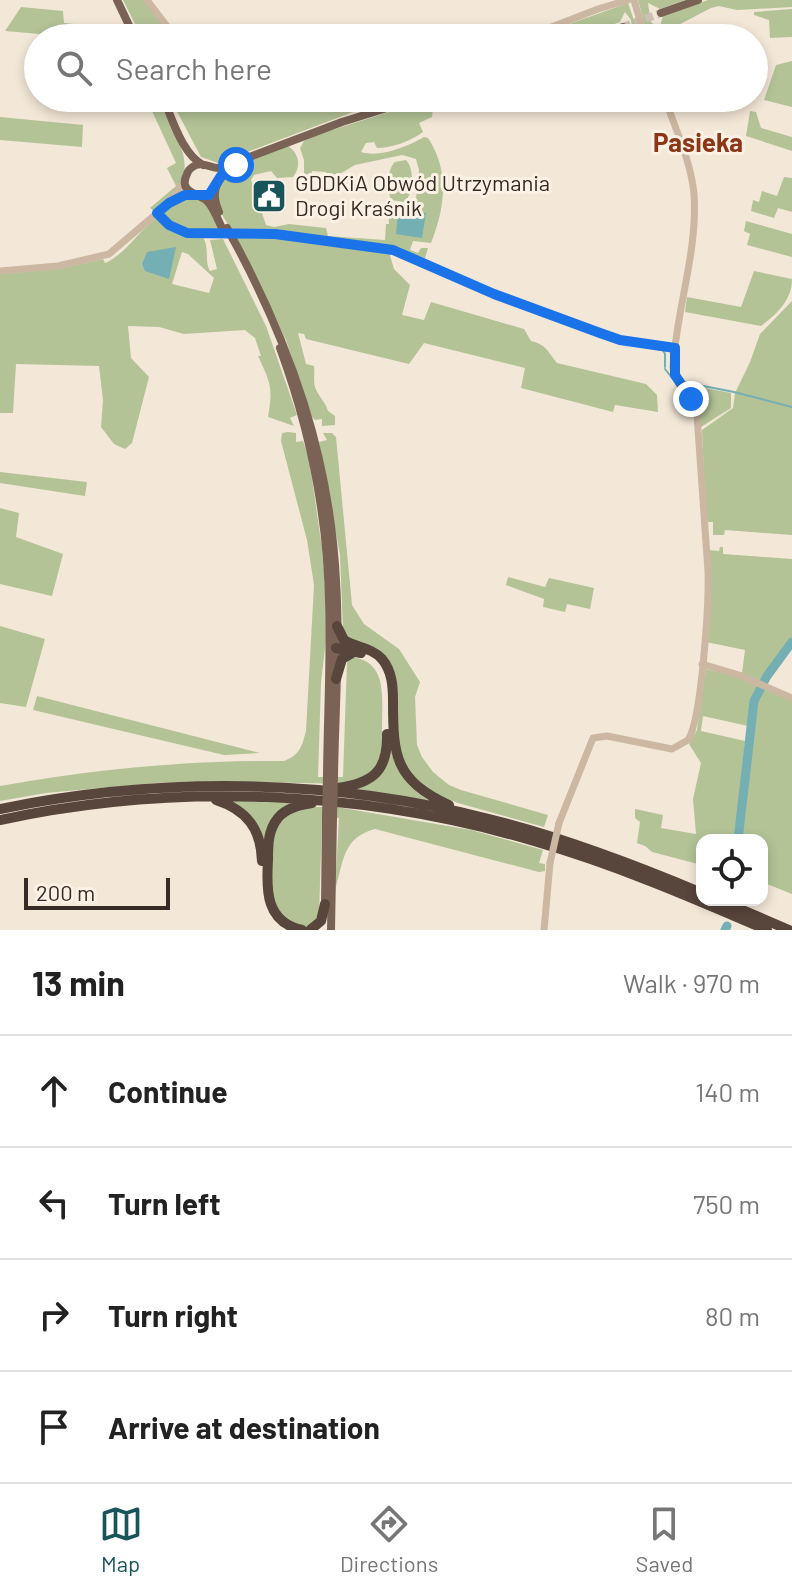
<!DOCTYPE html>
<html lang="en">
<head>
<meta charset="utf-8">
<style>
	:root { --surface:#fff; --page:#f6f6f6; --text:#222; --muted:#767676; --line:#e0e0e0; --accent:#17555b }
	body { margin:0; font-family:Barlow,sans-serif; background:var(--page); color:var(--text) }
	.controls { position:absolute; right:24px; bottom:24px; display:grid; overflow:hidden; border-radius:16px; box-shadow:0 4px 12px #0003 }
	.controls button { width:72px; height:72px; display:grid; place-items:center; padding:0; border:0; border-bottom:2px solid var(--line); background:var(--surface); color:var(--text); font:40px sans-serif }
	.scale { position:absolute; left:24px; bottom:20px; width:146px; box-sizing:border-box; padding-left:8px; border:4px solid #362b25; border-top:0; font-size:22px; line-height:28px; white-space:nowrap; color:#362b25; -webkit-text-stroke:6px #fbf1e4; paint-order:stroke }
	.stop { position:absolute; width:24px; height:24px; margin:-18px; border:6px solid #1a73e8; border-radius:50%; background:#fff }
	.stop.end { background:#1a73e8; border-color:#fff; box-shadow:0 2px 8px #0008 }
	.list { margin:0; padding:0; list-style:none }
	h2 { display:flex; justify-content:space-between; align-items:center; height:104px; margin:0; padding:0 32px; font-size:34px }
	h2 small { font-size:26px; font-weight:400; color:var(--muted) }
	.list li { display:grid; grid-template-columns:52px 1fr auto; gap:24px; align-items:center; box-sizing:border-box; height:112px; padding:0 32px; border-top:2px solid var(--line) }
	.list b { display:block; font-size:30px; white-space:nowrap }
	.list em { font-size:26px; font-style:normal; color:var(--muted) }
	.icon { flex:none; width:44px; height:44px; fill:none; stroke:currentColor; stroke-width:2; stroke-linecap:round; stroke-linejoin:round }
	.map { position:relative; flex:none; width:792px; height:930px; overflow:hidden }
	.search { position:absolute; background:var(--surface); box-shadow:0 4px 12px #0003; left:24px; right:24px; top:24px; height:88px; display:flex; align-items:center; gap:20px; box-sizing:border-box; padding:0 28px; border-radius:44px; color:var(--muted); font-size:30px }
	.sheet { height:552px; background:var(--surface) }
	nav { display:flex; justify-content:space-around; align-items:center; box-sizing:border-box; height:112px; border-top:2px solid var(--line); background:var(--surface); font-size:22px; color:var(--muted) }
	nav a { display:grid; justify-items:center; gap:4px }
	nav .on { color:var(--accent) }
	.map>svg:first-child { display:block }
	.green { fill:#b3c396; fill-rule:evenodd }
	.water { fill:#74afb3 }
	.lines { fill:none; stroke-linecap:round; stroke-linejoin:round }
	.stream { stroke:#74afb3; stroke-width:2 }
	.river { stroke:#74afb3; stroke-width:9 }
	.major-tunnel { stroke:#cdc1b3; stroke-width:8; stroke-dasharray:8 4; stroke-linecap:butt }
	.minor { stroke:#ccb7a2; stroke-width:7 }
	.major { stroke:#7a6255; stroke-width:8 }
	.highway { stroke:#58453c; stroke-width:10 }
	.minor-bridge { stroke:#ccb7a2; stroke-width:7 }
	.major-bridge { stroke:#7a6255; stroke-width:8 }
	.route { stroke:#1a73e8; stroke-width:10 }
	.labels { text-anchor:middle; stroke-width:6; stroke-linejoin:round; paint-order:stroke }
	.poi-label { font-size:22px; fill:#362b25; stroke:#fbf1e4; text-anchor:start }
	.quarter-label { font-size:26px; font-weight:bold; fill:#8d3617; stroke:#fbf1e4 }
</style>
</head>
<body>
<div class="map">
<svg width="792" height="930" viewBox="0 0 792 930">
	<rect width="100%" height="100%" fill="#f3e7d7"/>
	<!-- green -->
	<path class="green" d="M 123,0 L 145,0 L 174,38 L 142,38 Z
		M 638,0 L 685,0 L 660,9 L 648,3 L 651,22 L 659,29 L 663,16 L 708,0 L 792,0 L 792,7 L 737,10 L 719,6 L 711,8 L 665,32 L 648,37 Z
		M 628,3 L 640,38 L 634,38 L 631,20 L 625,12 L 620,22 L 576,38 L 530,38 Z
		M 21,7 L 63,11 L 64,23 L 85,25 L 86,38 L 5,31 Z
		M 792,9 L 792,37 L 770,38 L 769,20 L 754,15 L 754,12 Z
		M 792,61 L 792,107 L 764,100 L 776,65 Z
		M 146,98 L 157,98 C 180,146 207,173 154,211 L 150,208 L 176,186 L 167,168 L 176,163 Z
		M 170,98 L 289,98 L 314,100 L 400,98 L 353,112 L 218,163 L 201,157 Z
		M 434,98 L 463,98 L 433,108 L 432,117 L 419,123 L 423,132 C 411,141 392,148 377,148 L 374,142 L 366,143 L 361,152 C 379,158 407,147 424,137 L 428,138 C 450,171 445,208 431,243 L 413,241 L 410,250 L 418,253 L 421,248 L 428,248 L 425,258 L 231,229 C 226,221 218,210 216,200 C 213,167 265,155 288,146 C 300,154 301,167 293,177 L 277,178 L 271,171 L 254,175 L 251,180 L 266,225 L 274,227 L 289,224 L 326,228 L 328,236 L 385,240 L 386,224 L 389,224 L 388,208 L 406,208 L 416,199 L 419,170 L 416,159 L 402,155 L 355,165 L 326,182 L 326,172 L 312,171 L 310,181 L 304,175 L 304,160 L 300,148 L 304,141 L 316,135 Z
		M 750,111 L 756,112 L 761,128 L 792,137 L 792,151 L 746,136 Z
		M 0,117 L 83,125 L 82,147 L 0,140 Z
		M 406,160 C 415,169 413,193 405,202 L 391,200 C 387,190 387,169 395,162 Z
		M 784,177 L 792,178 L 792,212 L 778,208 L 774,218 L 751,211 L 753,200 L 759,202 L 762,191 L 777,196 Z
		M 186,197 L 204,201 L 220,229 C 200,231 172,233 164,212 Z
		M 157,218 L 178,234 L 203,237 C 210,250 204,261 210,271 L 217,269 L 210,240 L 223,239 L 266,326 L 297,415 L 290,418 L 294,426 L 268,417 C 273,387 271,384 258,356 L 261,356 L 255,338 L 245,330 L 184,334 L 159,327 L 128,326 L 131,358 L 149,377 L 132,443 L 125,449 L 114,444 L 101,427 L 103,400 L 99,366 L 16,364 L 13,413 L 0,413 L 0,274 L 59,269 L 103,259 L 105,263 C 126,254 138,231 157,218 ZM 182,252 L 188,254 L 214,278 L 209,293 L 172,284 Z
		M 746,221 L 792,234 L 792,257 L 747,245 L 750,234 L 744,231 Z
		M 237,238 L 281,239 L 389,252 L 394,269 L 410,285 L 402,315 L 424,320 L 431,302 L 524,329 L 531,341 C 547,345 547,351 557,363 L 646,384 L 657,395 L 658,412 L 615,405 L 613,412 L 521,388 L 525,368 L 424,343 L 409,364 L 306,339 L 304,334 L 298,333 L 306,364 L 314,366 C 315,372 313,380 315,387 C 318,396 325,401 328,411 L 335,416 L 335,425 L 322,426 L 322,419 L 315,420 L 312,417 L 286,340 Z
		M 754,271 L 792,279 C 792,300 777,314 761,326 L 685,312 L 687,297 L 741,307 Z
		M 792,301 L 792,535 L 725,530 L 724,535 L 713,535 L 713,522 L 706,522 L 702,430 L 733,408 L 735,393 L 750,362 L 760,334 Z
		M 684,384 L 731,393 L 731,408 L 701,427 L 697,404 Z
		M 288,432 L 296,433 L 296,442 L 303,441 L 309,457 L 322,549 L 328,622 L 321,683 L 318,777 L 343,777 L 347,663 L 350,657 C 388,660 382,697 382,726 C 382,735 384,749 382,758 C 377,772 361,780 348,784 L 206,781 L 156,783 L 46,793 L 0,801 L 0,786 C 94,769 189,760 284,761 C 300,755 302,746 306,731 L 314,585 L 307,540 L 281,441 L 282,433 Z
		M 323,433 L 332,433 L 336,437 L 352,605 L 364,624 L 399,649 L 420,682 L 415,697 L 417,745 L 422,757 L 433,772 L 449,785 L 461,790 L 548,815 L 544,827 L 458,803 L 431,792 L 407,770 L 399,751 L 396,680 L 374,647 L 348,639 L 343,630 L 340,555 L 319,442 L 327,440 Z
		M 0,472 L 87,482 L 85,496 L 0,483 Z
		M 0,508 L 19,513 L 16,537 L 63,554 L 52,596 L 0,584 Z
		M 720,547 L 723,547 L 723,554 L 792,559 L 792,637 L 763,682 L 742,673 L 745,650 L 706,642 L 708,550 L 719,551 Z
		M 508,577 L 545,587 L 549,578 L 594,588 L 590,609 L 567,604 L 565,612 L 543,607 L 544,599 L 506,585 Z
		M 0,626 L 45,639 L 26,707 L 0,703 Z
		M 706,669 L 734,676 L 759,686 L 753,701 L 748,726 L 703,716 L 701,731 L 745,741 L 735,840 L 702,840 L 702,865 L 652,852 L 645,846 L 637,843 L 640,822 L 635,818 L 635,809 L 663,815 L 661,828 L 696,834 L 693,799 L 701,763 L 689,744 L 697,730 Z
		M 762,687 L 792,701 L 792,894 L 762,882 L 762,840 L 738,840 L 751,716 Z
		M 37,696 L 260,753 L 224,755 L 33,710 Z
		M 391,750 C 398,775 408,788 430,801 L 356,789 C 378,781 385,772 391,750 Z
		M 230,800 L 297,803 C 277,809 269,820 264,840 C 258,820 249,810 230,800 Z
		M 314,807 L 337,807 L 471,830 L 543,850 L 539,863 L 545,864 L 545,871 L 539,872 L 375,829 C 342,838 344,861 335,890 L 339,818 L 322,818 L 319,916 L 311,926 L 304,927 L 288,922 L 277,912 L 270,891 L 274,831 L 288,814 Z"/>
	<!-- water -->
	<path class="water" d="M 426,213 L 422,238 L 396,234 L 398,214 Z
		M 176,247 L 169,279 L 145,271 L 142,264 L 147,252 Z"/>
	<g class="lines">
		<!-- stream -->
		<path class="stream" d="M 632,345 L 663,350 L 665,354 L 665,367
			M 665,369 L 672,378
			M 683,382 L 734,392 L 792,407"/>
		<!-- river -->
		<path class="river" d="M 738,840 L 754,701 L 767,676 L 792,642
			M 725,930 L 727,926"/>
		<!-- major-tunnel -->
		<path class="major-tunnel" d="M 623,27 L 661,13"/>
		<!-- minor -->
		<path class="minor" d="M 147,0 L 176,38
			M 634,0 L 645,38
			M 523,38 L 598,9 L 628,0
			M 307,98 L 328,98
			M 157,213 L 169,225 L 187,233 L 275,234 L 393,250 L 494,294 L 600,333 L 620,340 L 675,348
			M 0,271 L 58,266 L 109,254 L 169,203 L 185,181
			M 702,664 L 739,675 L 792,698
			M 559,823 L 593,738 L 607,736 L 672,749 L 688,740 C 702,719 709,600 708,571 L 697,415 C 693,397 677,386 673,368 C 676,310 698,252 694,194 C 691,161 675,129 665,98
			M 544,930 L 550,863"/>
		<!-- major -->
		<path class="major" d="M 117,0 L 135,38
			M 661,13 L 698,0
			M 592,38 L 623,27
			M 163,98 C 172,118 182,154 203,165
			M 219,212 C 210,192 216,179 233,167
			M 222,228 C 218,220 213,206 206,200 C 197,193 178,192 187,174 C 188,170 192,167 196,165 C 205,162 212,169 220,168 L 342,122 L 419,98
			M 233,239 C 291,346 330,458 336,581 C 340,646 335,711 334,776
			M 280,348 C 299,400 313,453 321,507 C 335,596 328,686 327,775
			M 325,904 L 326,817
			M 331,930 L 333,817"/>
		<!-- highway -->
		<path class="highway" d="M 337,626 L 344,640 C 357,648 371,647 382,659 C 392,671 393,686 393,701 C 393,756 395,780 449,805
			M 336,648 L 361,653
			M 336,679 L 342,659 L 354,652
			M 338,788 C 373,783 388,771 387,734
			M 216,800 C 247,810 261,829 262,861
			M 0,809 C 161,776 330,778 489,819 C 562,837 633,864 702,893
			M 0,820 C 176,782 361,790 534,841 C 614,864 691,897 767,930
			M 719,900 L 789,930
			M 302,930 C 266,922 266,891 268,860 C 268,845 268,830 278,818 C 286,808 300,805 312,803
			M 310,930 L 321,921 L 325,904"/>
		<!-- minor-bridge -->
		<path class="minor-bridge" d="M 550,863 L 559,823"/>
		<!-- major-bridge -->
		<path class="major-bridge" d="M 227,228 L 233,239
			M 326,817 L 327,775
			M 333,817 L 334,776"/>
	</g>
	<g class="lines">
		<!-- route -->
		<path class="route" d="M 236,165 L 221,176 L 209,195 L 185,195 L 169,203 L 157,213 L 169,225 L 187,233 L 275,234 L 393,250 L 494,294 L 600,333 L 620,340 L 675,348 L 675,375 L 691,399"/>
	</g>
	<!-- icons -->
	<defs>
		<g id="civic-square" transform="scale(1.8)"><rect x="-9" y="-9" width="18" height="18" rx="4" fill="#17555b" stroke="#fbf1e4"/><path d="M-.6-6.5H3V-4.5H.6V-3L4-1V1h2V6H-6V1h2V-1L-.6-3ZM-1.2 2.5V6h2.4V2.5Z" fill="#fff"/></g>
	</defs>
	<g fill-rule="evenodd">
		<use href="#civic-square" x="269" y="196"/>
	</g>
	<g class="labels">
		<!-- poi labels -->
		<g class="poi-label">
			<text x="295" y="191">GDDKiA Obwód Utrzymania<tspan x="295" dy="25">Drogi Kraśnik</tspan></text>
		</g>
		<!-- quarter labels -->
		<g class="quarter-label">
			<text x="698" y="152">Pasieka</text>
		</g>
	</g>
</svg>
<div class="controls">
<button><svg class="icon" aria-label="locate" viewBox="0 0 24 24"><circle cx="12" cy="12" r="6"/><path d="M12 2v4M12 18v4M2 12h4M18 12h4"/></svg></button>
</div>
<div class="scale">200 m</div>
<div class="stop" style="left:236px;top:165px"></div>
<div class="stop end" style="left:691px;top:399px"></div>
<div class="search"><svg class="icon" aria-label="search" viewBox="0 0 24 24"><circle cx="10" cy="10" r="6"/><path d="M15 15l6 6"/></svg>Search here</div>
</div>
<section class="sheet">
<h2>13 min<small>Walk · 970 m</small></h2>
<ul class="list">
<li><svg class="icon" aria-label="ahead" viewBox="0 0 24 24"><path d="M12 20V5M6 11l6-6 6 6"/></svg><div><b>Continue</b></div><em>140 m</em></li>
<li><svg class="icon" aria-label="left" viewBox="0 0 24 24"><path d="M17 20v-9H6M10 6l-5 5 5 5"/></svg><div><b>Turn left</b></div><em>750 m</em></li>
<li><svg class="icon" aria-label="right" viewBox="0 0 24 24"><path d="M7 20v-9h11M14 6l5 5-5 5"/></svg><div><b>Turn right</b></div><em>80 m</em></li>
<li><svg class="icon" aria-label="arrive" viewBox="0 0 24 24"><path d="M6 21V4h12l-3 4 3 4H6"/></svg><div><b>Arrive at destination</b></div></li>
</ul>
</section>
<nav>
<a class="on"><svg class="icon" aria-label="map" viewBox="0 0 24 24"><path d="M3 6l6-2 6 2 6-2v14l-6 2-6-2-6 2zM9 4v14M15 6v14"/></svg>Map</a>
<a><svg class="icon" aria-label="directions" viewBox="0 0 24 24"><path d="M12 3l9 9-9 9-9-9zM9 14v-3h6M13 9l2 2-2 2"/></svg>Directions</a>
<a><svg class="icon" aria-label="saved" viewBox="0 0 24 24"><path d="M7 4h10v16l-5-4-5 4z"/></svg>Saved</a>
</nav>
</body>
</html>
